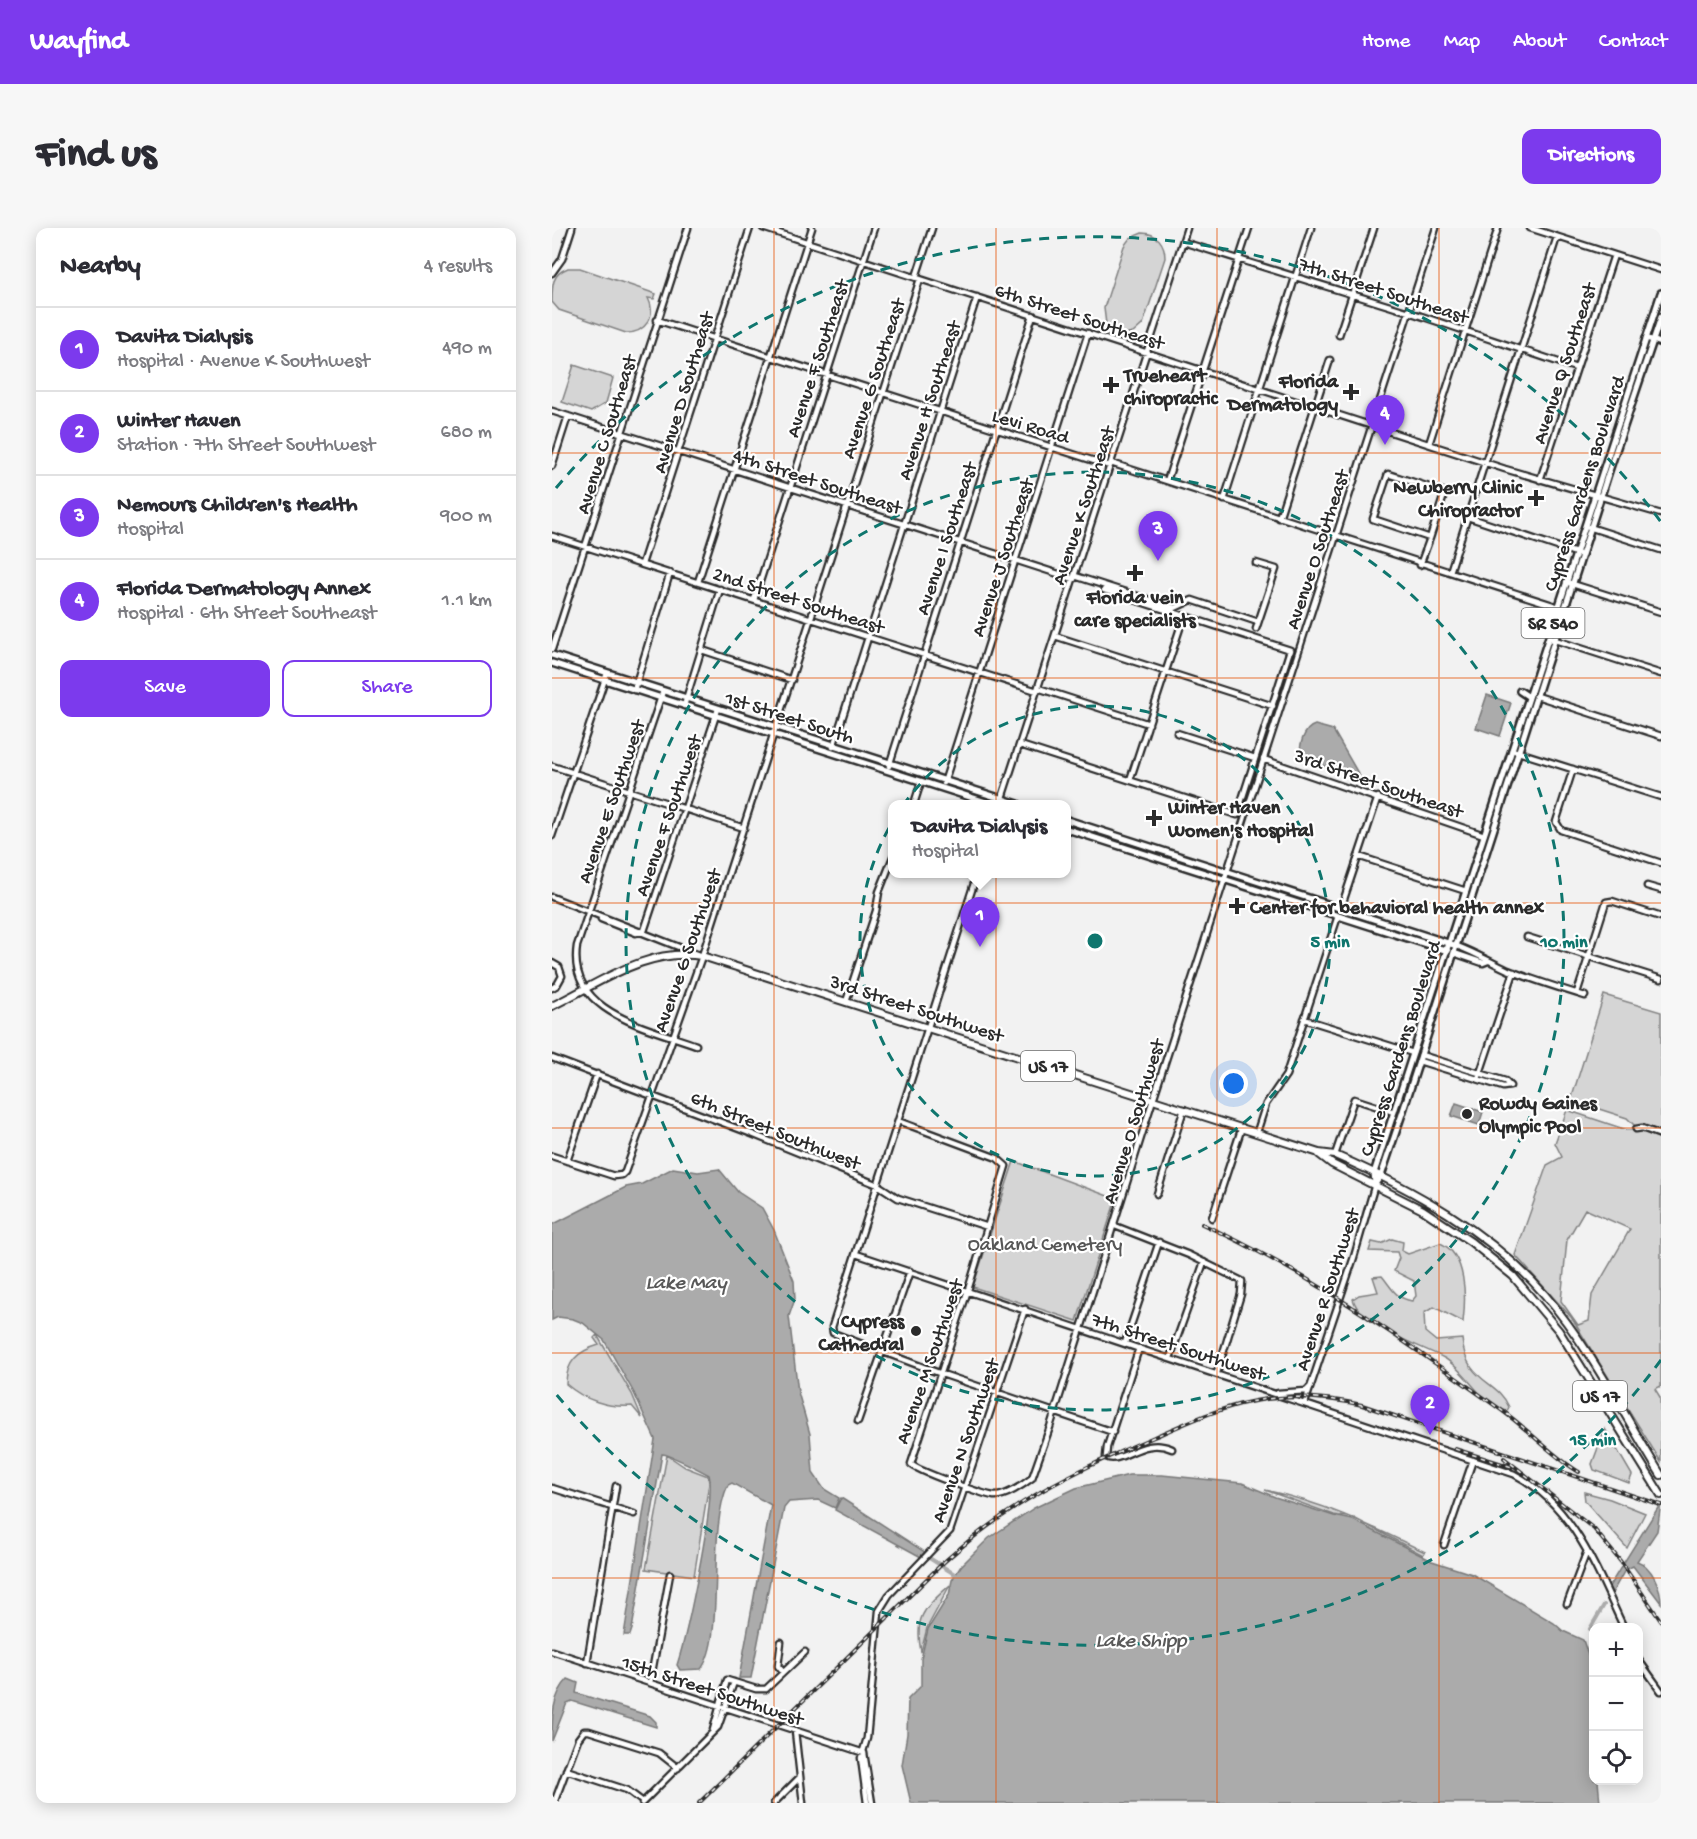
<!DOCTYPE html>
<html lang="en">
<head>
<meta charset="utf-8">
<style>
	:root { --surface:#fff; --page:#f7f7f7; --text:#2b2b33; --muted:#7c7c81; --line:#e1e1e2; --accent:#7c3aed }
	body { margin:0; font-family:"Gochi Hand",sans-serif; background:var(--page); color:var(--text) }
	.controls { position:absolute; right:18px; bottom:18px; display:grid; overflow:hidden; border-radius:12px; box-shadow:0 3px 15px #0003 }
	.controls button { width:54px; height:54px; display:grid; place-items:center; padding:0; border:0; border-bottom:2px solid var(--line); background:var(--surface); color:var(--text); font:30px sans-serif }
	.you { position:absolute; left:682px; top:856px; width:21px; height:21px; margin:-15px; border:4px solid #fff; border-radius:50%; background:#1a73e8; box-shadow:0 0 0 9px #1a73e833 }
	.badge { display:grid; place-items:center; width:39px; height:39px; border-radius:50%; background:var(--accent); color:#fff; font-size:20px; font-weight:700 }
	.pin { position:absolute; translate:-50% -50px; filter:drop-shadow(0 2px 3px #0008) }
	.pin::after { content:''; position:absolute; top:32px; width:21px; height:18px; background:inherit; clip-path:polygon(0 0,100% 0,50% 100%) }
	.popup { position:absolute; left:336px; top:572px; width:183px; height:78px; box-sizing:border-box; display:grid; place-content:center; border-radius:12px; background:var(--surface); filter:drop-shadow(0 2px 4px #0005); font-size:20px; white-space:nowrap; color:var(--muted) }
	.popup b { font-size:22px; color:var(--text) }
	.popup::after { content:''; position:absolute; left:50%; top:100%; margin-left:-12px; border:12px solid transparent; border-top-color:var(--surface) }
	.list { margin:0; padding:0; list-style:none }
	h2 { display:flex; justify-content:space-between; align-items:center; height:78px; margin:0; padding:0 24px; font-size:26px }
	h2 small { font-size:20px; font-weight:400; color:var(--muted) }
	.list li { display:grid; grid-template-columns:39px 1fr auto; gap:18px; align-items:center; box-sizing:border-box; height:84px; padding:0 24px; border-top:2px solid var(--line) }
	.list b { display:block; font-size:22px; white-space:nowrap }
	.list p { margin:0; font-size:20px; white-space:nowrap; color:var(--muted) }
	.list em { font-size:20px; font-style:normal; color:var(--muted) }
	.actions { display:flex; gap:12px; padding:18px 24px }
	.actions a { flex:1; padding:14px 0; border:2px solid var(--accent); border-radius:12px; text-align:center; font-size:21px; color:var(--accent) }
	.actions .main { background:var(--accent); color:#fff }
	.icon { flex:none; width:33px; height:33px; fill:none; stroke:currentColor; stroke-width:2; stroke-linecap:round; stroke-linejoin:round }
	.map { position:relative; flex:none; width:1109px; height:1575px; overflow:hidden; border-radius:12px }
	header { display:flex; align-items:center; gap:36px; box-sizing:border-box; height:84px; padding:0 30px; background:var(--accent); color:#fff }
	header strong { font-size:28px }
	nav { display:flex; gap:33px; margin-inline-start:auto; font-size:21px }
	.intro { display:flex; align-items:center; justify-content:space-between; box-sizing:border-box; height:144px; padding:0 36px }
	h1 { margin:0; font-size:42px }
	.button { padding:15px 27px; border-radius:12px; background:var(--accent); color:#fff; font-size:21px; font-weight:700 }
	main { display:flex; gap:36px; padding:0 36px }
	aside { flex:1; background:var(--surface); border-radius:12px; box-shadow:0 3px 15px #0003 }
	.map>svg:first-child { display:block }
	.green { fill:#d5d5d5; stroke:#808080; stroke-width:1.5; fill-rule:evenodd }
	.water { fill:#ababab; stroke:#787878; stroke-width:1.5 }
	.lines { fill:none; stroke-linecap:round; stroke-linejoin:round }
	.canal { stroke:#ababab; stroke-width:4 }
	.minor-casing { stroke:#2b2b2b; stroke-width:9 }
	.major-casing { stroke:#2b2b2b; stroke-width:10 }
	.highway-casing { stroke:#2b2b2b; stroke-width:10 }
	.minor { stroke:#fff; stroke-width:4.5 }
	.major { stroke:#fff; stroke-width:5 }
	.highway { stroke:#fff; stroke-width:6 }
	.rail-casing { stroke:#2b2b2b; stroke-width:4 }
	.rail { stroke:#fff; stroke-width:1.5; stroke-dasharray:4.5; stroke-linecap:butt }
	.grid { fill:none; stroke:#e8590c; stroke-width:1.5; stroke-opacity:0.55 }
	.ring { fill:none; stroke:#0f766e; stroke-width:3; stroke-dasharray:10 8 }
	.poi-dot { fill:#2b2b2b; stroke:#fff; stroke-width:2 }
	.labels { text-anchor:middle; stroke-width:4.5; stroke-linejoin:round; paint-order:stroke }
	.shield { fill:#fff; stroke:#6b6b6b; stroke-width:1.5 }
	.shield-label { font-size:18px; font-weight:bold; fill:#2b2b2b }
	.street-label { font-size:20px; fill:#2b2b2b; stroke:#fff }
	.poi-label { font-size:20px; font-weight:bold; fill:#2b2b2b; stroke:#fff; text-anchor:start }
	.park-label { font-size:20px; fill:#565656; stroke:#fff }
	.water-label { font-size:21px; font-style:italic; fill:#585858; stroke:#fff }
	.centre { fill:#0f766e; stroke:#fff; stroke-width:3 }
	.ring-label { font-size:18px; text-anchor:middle; font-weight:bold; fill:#0f766e; stroke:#fff; stroke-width:4.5; stroke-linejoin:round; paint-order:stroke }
</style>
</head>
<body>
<header>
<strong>Wayfind</strong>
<nav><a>Home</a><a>Map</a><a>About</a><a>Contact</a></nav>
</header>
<div class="intro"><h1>Find us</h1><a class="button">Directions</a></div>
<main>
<aside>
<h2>Nearby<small>4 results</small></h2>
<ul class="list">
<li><span class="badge">1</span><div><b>Davita Dialysis</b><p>Hospital · Avenue K Southwest</p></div><em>490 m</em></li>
<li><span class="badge">2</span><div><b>Winter Haven</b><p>Station · 7th Street Southwest</p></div><em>680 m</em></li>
<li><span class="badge">3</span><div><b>Nemours Children's Health</b><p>Hospital</p></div><em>900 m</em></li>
<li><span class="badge">4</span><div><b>Florida Dermatology Annex</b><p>Hospital · 6th Street Southeast</p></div><em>1.1 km</em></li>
</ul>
<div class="actions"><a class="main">Save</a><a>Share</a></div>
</aside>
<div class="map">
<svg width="1109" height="1575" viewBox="0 0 1109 1575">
	<rect width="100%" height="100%" fill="#f2f2f2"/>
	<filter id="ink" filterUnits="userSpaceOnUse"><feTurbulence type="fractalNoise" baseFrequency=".0167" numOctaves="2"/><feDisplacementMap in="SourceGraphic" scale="12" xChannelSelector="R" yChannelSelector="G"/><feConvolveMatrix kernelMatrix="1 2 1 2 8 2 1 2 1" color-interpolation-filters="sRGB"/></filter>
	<g filter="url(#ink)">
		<!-- green -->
		<path class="green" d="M 590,5 C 605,5 613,15 613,30 L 591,96 L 581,105 L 567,106 L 554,96 L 552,80 L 572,18 L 578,10 Z
			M 16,40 L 28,40 L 104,66 L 102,71 L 96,70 C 105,87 94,105 74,105 L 7,82 L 0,74 C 0,57 0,46 16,40 Z
			M 22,137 L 61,150 L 54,175 L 39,184 L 10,174 Z
			M 1052,767 L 1109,784 L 1109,905 L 1084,899 L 1075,890 L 1019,872 Z
			M 1015,882 L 1075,902 L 1089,902 L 1109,909 L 1109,1158 L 1103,1161 L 1108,1169 L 1109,1234 L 1019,1089 L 963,1027 L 995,937 L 1010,929 L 1003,915 ZM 1033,981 L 1078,1001 L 1040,1067 L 1037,1093 L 1026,1097 L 1009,1073 L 1015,1012 Z
			M 462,933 L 564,971 L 525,1093 L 421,1059 Z
			M 840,1011 L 851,1014 L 850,1023 L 856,1026 L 888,1015 C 915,1026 914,1070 911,1094 L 882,1079 L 872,1085 L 873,1104 L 884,1113 L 910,1111 C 914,1155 945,1151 957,1179 L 955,1183 C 929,1178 915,1143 892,1130 C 868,1117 809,1099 801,1071 L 807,1067 L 826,1064 L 821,1049 L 830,1048 C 840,1060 843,1070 860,1073 L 864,1068 L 862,1053 L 842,1043 L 847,1030 L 845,1024 L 817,1023 L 820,1014 L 829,1016 Z
			M 45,1107 L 80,1166 L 90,1190 L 80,1178 C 56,1180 32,1172 14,1156 C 14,1134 26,1123 47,1117 L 42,1110 Z
			M 1053,1201 L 1080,1247 L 1077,1255 L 1042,1242 L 1040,1236 Z
			M 115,1227 L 133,1239 L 156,1248 L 157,1255 L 142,1348 L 94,1341 Z
			M 713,1262 C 776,1276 817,1297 873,1324 L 871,1327 L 802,1290 L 782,1287 Z
			M 1032,1264 L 1058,1271 L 1093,1285 L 1075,1320 L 1033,1273 Z
			M 398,1357 L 375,1400 L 369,1424 C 362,1388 372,1381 398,1357 Z"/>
		<!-- water -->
		<path class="water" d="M 935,467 L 959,475 L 948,508 L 924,500 Z
			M 763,497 L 781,502 L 810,552 L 750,530 C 745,520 752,500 763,497 Z
			M 904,875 L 931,884 L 927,897 L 899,888 Z
			M 121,940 L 146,944 L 167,941 L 186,964 L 210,980 L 222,1002 L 242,1053 L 243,1071 L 237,1088 L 246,1164 L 258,1206 L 261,1245 L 272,1261 L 287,1270 L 283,1280 L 266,1272 L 237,1274 L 232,1280 L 199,1450 L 187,1450 L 219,1277 L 180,1255 L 176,1257 C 154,1303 174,1409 149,1441 L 128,1442 L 125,1437 C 135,1406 164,1273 157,1247 C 150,1243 115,1225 110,1226 L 80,1401 L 78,1407 L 72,1407 L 103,1211 L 82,1165 L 52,1112 L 31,1095 L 21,1091 L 6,1089 L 0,1092 L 0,997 L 74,959 L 90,956 Z
			M 577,1247 L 610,1247 L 690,1255 L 723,1269 L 782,1288 L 801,1292 L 880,1333 L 920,1346 L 1002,1395 L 1011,1403 L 1031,1412 L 1041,1442 L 1042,1552 L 1046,1553 L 1048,1575 L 359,1575 L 350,1537 L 355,1506 L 356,1471 L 369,1458 L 369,1431 L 376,1401 L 397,1367 L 400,1352 L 409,1338 L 437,1310 L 482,1280 L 524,1260 Z
			M 289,1270 L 376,1326 L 371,1330 L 283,1282 Z
			M 1109,1275 L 1105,1303 L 1085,1333 C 1100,1338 1109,1360 1109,1375 L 1081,1338 L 1073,1342 L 1059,1367 L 1056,1360 Z
			M 16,1451 L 26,1455 L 24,1465 L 98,1488 L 104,1494 L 104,1499 L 20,1473 L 15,1475 L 0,1513 C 0,1490 0,1467 16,1451 Z"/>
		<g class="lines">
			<!-- canal -->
			<path class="canal" d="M 374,1328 L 404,1347
				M 1038,1401 L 1052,1377"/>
			<!-- minor casing -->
			<g class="minor-casing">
				<path id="minor" d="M 211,0 L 953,241 L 1109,286
					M 978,0 L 1109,42
					M 631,14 L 857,84 L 1024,140
					M 0,45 L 10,31 L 20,0
					M 364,49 L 380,0
					M 105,92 L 558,238
					M 787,107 L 822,0
					M 1094,110 L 1109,115
					M 0,183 L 522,351
					M 877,216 L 946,0
					M 559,235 L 1013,381
					M 0,238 L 16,188
					M 836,246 L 893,264 L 878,310 L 821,291 Z
					M 988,252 L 1062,27
					M 615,253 L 697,0
					M 672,272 L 759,0
					M 916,289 L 1027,326
					M 727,290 L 778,132
					M 1037,299 L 1109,322
					M 0,308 L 485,463
					M 90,336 L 198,0
					M 868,337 L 878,310
					M 898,344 L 1005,9
					M 523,348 L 623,380 L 640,372 L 706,394
					M 146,354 L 260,0
					M 1014,354 L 1109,384
					M 202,372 L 322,0
					M 704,401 L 724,341 L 704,335
					M 503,408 L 721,478
					M 1000,411 L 1109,446
					M 0,421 L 136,0
					M 150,422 L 240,452
					M 486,460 L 597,496
					M 82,462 L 118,345
					M 111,463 L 25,718 C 15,785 95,799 144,817
					M 985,468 L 1109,508
					M 132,478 L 168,361
					M 625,505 L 703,530
					M 468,517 L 685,587 L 738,422 L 552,362
					M 281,519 L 425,69
					M 960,522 L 1109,569
					M 711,531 L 932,607
					M 0,538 L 192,600
					M 337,538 L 481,87
					M 1021,541 L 1004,594 L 1009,602 L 1109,635
					M 578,552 L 632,388
					M 392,555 L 536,105
					M 362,576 L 369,554
					M 448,576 L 635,0
					M 0,608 L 55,445
					M 806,628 L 914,663
					M 425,646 L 280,1099 L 281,1105 L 387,1145 L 561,1204
					M 1095,658 L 1109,662
					M 0,669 L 147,727
					M 789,680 L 826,569
					M 49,691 L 84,705 L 92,703
					M 92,703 L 166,481
					M 975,709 L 1109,751
					M 905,718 C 924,725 938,734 956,742 C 981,752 1007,760 1033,768
					M 902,725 L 931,735 L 936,733
					M 0,735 L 7,739 L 10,748 L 5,757 L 0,760
					M 1025,765 L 1054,674 L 1060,673 L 1109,689
					M 294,774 L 324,683 L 327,664 L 341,629
					M 752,791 L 861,825
					M 869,827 L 953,853 L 958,858
					M 0,830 L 195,904 L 326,957 L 346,970 L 436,999
					M 867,833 L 951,859 L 958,858
					M 926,851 L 962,744
					M 346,893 L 445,930 L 454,938 L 416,1062 L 359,1236 C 365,1243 430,1266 442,1268 C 453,1269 471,1257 480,1250 L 498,1199 L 597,884 L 884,0
					M 1084,901 L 1090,900 L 1109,907
					M 705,904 L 714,876 L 734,847 L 786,688
					M 783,927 L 802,871 L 842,884
					M 0,928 L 62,948 L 70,947 L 73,944 L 150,728 L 368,51
					M 15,933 L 45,846
					M 605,966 L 632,881
					M 660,990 L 690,899
					M 563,998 L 637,1027 L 690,1053 L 689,1066 L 665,1145
					M 304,1026 L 962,1246 C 1021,1276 1045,1343 1072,1400
					M 573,1115 L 607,1014
					M 587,1120 L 555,1219 L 554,1229 C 570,1237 590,1208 620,1221
					M 618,1130 L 652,1034
					M 726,1165 L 754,1163 L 758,1159
					M 753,1175 L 802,1029 L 823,956
					M 306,1193 L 358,1043
					M 0,1260 L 82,1286
					M 892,1317 L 921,1232
					M 1015,1376 L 1035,1323
					M 229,1414 L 226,1438 L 231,1444
					M 0,1423 L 312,1525
					M 1086,1431 L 1109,1463
					M 35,1435 L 64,1258
					M 98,1455 L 118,1346
					M 161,1502 L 175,1452 L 204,1461 L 214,1461 L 253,1424
					M 243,1503 L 251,1575
					M 312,1525 L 320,1575
					M 14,1542 L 75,1562 L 91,1574
					M 2,1575 L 26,1511 L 32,1503 L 37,1503 L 107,1525 L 126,1540
					M 90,1575 L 166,1499 L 182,1454
					M 222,1575 L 247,1550
					M 315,1575 L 309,1530 L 315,1510 L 327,1383 L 337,1367 L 398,1303 L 473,1081"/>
			</g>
			<!-- major casing -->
			<g class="major-casing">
				<path id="major" d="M 0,427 L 466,576
					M 0,435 L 440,576
					M 968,463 L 977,469
					M 515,592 L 905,718
					M 515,601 L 896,723
					M 823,956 L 822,945 L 1109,65
					M 823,956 L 829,948 L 850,886 L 1057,243 L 1109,89"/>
			</g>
			<!-- highway casing -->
			<g class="highway-casing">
				<path id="highway" d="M 0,778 C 48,755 95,719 150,728 L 767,925 L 783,927 C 861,961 937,1003 993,1067 C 1037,1118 1073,1189 1109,1247
					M 767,926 L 780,936 L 871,982 L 919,1014 L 961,1048 L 1007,1103 L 1109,1267"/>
			</g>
			<!-- minor -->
			<use href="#minor" class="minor"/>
			<!-- major -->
			<use href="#major" class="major"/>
			<!-- highway -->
			<use href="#highway" class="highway"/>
			<!-- rail casing -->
			<g class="rail-casing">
				<path id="rail" d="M 650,996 C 759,1045 855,1115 952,1184 C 978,1203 999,1227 1027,1244
					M 903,1221 L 960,1239
					M 952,1230 L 1042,1301 L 1069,1334 L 1109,1393
					M 147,1575 L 392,1334 C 459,1274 520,1244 602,1209 C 639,1193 675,1176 715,1171 C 747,1167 779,1170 810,1177 L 1109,1277"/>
			</g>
			<!-- rail -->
			<use href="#rail" class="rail"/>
		</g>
	</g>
	<!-- grid -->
	<path class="grid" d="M 222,0 L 222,1575M 444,0 L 444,1575M 665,0 L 665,1575M 887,0 L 887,1575M 0,225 L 1109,225M 0,450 L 1109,450M 0,675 L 1109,675M 0,900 L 1109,900M 0,1125 L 1109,1125M 0,1350 L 1109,1350"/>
	<!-- distance rings -->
	<g class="ring">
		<circle cx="543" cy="713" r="235"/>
		<circle cx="543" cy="713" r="469"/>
		<path d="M1109 1132A704 704 0 0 1 4 1166M4 260A704 704 0 0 1 1109 294"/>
	</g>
	<!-- markers -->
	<g class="poi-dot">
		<path d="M556 148h6v6h6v6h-6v6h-6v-6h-6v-6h6z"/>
		<path d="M796 155h6v6h6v6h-6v6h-6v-6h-6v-6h6z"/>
		<path d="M981 261h6v6h6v6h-6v6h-6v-6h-6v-6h6z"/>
		<path d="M580 336h6v6h6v6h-6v6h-6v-6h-6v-6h6z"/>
		<path d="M599 581h6v6h6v6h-6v6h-6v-6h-6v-6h6z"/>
		<path d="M682 669h6v6h6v6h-6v6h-6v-6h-6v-6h6z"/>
		<circle cx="915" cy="886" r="6"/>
		<circle cx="364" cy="1103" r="6"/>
	</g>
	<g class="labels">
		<!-- shield labels -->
		<g class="shield">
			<rect x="969.5" y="380" width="63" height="30" rx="4.5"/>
			<rect x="469" y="823" width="54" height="30" rx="4.5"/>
			<rect x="1021" y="1153" width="54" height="30" rx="4.5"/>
		</g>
		<g class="shield-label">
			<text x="1001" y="401">SR 540</text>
			<text x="496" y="844">US 17</text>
			<text x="1048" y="1174">US 17</text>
		</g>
		<!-- street labels -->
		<g class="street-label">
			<text transform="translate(832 61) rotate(18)" y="7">7th Street Southeast</text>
			<text transform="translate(528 87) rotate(18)" y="7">6th Street Southeast</text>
			<text transform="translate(264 130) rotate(-72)" y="7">Avenue F Southeast</text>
			<text transform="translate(1011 135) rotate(-72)" y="7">Avenue Q Southeast</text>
			<text transform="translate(320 150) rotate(-72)" y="7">Avenue G Southeast</text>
			<text transform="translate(130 164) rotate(-73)" y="7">Avenue D Southeast</text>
			<text transform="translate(376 172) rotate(-72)" y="7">Avenue H Southeast</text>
			<text transform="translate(479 197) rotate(17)" y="7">Levi Road</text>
			<text transform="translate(53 206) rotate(-73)" y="7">Avenue C Southeast</text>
			<text transform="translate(266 252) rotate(18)" y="7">4th Street Southeast</text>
			<text transform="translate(1031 255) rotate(-72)" y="7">Cypress Gardens Boulevard</text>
			<text transform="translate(530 277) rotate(-72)" y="7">Avenue K Southeast</text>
			<text transform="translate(393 310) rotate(-72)" y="7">Avenue I Southeast</text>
			<text transform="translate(764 321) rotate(-72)" y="7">Avenue O Southeast</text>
			<text transform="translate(449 329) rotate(-72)" y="7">Avenue J Southeast</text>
			<text transform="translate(247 371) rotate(18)" y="7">2nd Street Southeast</text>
			<text transform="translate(238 488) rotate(18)" y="7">1st Street South</text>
			<text transform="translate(827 554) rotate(19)" y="7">3rd Street Southeast</text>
			<text transform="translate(58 573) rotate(-71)" y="7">Avenue E Southwest</text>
			<text transform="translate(115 587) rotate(-71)" y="7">Avenue F Southwest</text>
			<text transform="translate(134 722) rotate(-71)" y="7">Avenue G Southwest</text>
			<text transform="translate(365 779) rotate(18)" y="7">3rd Street Southwest</text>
			<text transform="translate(847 820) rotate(-72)" y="7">Cypress Gardens Boulevard</text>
			<text transform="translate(580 893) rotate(-73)" y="7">Avenue O Southwest</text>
			<text transform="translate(224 901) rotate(22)" y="7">6th Street Southwest</text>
			<text transform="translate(774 1061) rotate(-72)" y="7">Avenue R Southwest</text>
			<text transform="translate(627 1117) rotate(18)" y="7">7th Street Southwest</text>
			<text transform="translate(376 1133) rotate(-71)" y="7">Avenue M Southwest</text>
			<text transform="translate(412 1212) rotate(-71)" y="7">Avenue N Southwest</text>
			<text transform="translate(161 1461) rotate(18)" y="7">15th Street Southwest</text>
		</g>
		<!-- poi labels -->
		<g class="poi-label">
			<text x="572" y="153">Trueheart<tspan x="572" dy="23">chiropractic</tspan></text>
			<text x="786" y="159" text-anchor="end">Florida<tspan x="786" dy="23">Dermatology</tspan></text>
			<text x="970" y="265" text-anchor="end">Newberry Clinic<tspan x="970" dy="23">Chiropractor</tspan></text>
			<text x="583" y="375" text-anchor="middle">Florida vein<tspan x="583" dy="23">care specialists</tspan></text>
			<text x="616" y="585">Winter Haven<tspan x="616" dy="23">Women's Hospital</tspan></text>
			<text x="698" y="685">Center for behavioral health annex</text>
			<text x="927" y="881">Rowdy Gaines<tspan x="927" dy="23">Olympic Pool</tspan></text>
			<text x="352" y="1099" text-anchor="end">Cypress<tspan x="352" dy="23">Cathedral</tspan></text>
		</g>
		<!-- park labels -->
		<g class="park-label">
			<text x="493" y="1022">Oakland Cemetery</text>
		</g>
		<!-- water labels -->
		<g class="water-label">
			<text x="134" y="1060">Lake May</text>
			<text x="589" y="1418">Lake Shipp</text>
		</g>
	</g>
	<circle cx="543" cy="713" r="9" class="centre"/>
	<g class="ring-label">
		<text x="778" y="719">5 min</text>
		<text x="1012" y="719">10 min</text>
		<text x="1041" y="1217">15 min</text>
	</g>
</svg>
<div class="controls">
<button>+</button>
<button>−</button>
<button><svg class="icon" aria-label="locate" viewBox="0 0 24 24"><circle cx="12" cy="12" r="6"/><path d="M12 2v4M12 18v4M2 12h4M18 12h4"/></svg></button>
</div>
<div class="you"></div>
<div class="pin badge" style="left:428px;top:719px">1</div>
<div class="popup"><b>Davita Dialysis</b>Hospital</div>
<div class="pin badge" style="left:878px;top:1207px">2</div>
<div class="pin badge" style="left:606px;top:333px">3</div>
<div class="pin badge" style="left:833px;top:217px">4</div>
</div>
</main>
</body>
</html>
